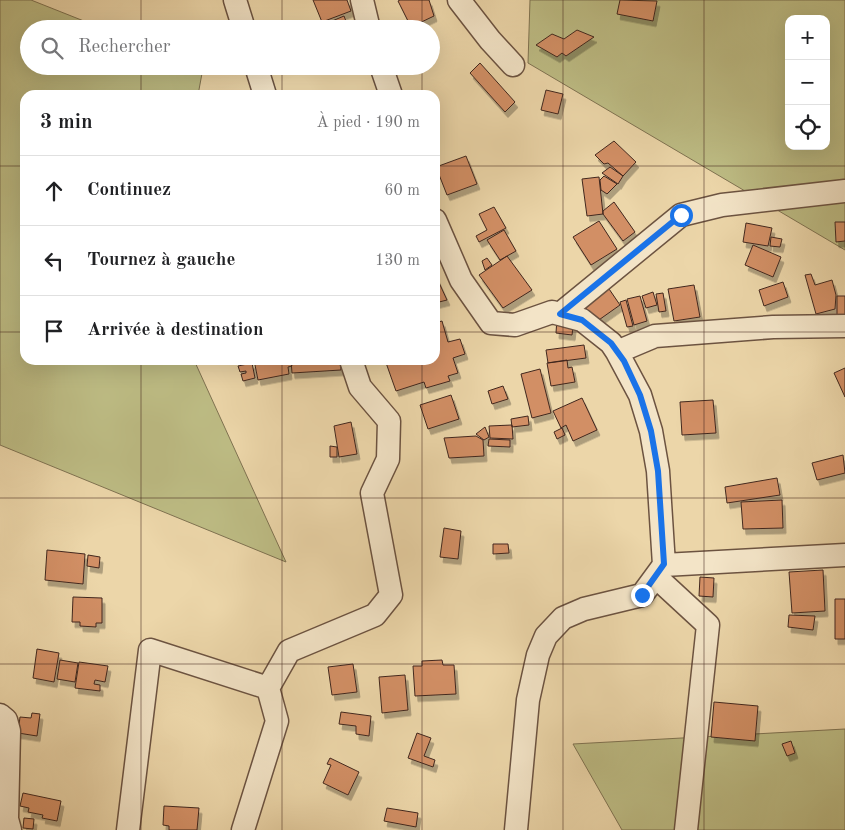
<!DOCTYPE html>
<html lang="fr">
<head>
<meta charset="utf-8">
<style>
	:root { --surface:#fff; --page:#f6f6f6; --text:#202124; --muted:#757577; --line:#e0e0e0 }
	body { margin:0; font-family:"Old Standard TT",serif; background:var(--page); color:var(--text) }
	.controls { position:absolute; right:15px; top:15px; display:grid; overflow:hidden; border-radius:10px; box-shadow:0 5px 20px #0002 }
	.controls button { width:45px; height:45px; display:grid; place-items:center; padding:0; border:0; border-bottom:1px solid var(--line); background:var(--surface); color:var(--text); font:25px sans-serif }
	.stop { position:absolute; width:15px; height:15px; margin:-11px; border:4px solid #1a73e8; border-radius:50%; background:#fff }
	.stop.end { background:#1a73e8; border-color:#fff; box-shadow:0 1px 5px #0008 }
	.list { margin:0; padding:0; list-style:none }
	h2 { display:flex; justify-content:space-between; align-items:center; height:65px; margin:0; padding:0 20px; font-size:21px }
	h2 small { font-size:16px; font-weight:400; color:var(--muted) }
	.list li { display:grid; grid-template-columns:32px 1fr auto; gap:15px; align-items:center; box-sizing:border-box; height:70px; padding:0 20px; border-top:1px solid var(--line) }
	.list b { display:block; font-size:19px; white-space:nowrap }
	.list em { font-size:16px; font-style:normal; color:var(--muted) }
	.icon { flex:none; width:28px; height:28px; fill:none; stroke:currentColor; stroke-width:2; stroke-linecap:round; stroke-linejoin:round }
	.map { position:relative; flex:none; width:845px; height:830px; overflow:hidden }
	.search { position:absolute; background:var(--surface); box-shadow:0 5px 20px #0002; left:20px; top:20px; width:420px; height:55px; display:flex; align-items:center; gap:12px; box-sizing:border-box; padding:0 18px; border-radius:28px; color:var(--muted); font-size:19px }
	.panel { position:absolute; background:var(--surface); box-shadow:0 5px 20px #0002; left:20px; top:90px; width:420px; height:275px; border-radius:15px }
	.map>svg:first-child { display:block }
	.green { fill:#bdbc84; stroke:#7f7251; fill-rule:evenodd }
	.building { fill:#d28f65; stroke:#41271e; filter:url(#shadow) }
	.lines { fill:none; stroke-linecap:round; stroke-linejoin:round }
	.minor-casing { stroke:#6c5341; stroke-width:25 }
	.minor { stroke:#f3e4c7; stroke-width:22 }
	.route { stroke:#1a73e8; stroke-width:6 }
	.grid { fill:none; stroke:#41271e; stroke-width:1; stroke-opacity:0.55 }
</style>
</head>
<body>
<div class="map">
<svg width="845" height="830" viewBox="0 0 845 830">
	<defs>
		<filter id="shadow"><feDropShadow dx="3" dy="5.5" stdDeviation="0" flood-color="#0004"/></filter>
	</defs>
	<rect width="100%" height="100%" fill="#ecd6a9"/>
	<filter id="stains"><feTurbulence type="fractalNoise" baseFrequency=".004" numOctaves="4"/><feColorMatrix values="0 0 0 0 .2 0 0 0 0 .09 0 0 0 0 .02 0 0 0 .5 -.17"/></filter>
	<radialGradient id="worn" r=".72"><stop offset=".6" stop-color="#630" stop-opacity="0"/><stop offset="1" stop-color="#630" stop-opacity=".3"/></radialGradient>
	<!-- green -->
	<path class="green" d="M 0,0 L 31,0 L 104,29 L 29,29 L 29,66 L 203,68 L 198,95 L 25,95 L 25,360 L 194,360 L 286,562 L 0,445 Z
		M 530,0 L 845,0 L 845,250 L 528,63 ZM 789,19 L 826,19 L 826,146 L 789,146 Z
		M 845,729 L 845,830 L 622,830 L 573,744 Z"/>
	<!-- building -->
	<path class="building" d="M 313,0 L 347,0 L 351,11 L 322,22 Z
		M 400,0 L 429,0 L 434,16 L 411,27 L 398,1 Z
		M 620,0 L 657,1 L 653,21 L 617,14 Z
		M 344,16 L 349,29 L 313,29 Z
		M 577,30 L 594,37 L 566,56 L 562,53 L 557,57 L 536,45 L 552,34 L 564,39 Z
		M 480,63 L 515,102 L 505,112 L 470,73 Z
		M 546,90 L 563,94 L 558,114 L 541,110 Z
		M 614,141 L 636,162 L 623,176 L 608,163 L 604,164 L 595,155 Z
		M 466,156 L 477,184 L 447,195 L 436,167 Z
		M 610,167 L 623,176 L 618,184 L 602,173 Z
		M 604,176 L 617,184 L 607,194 L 601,190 L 600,180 Z
		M 599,177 L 603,214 L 587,216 L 582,179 Z
		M 614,202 L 635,232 L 623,241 L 603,214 L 603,211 Z
		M 494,207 L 506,228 L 479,242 L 476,236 L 487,230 L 479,214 Z
		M 599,221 L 617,249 L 591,265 L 573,237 Z
		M 835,222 L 845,222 L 845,241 L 836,242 Z
		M 746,223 L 772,228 L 768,246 L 743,242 Z
		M 504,230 L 516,251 L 500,260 L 487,240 Z
		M 771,237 L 782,239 L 780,247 L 770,246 Z
		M 753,245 L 781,257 L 773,277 L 745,265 Z
		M 507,256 L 532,290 L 503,308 L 479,275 Z
		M 487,258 L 492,265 L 485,270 L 482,261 Z
		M 435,274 L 447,300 L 435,303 Z
		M 811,274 L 815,285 L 832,280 L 836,295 L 835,309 L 816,314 L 805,275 Z
		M 783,282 L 788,297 L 764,306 L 759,290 Z
		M 605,283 L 620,305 L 596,322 L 580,300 Z
		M 694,285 L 700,317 L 674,321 L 668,289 Z
		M 653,292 L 657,305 L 646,308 L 642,296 Z
		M 663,293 L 666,311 L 659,312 L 656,294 Z
		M 640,296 L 647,321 L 634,325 L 627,299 Z
		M 837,296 L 845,296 L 845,320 L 837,319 Z
		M 626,300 L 633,326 L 627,327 L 620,302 Z
		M 557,318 L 574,319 L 572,335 L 556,333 Z
		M 442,321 L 448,342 L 460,339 L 465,354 L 453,358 L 458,373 L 448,376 L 450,381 L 426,388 L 424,382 L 396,391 L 385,360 L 435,360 L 435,323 Z
		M 584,345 L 586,358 L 548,363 L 546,350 Z
		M 254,360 L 290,360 L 292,366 L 288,367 L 289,374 L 258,380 Z
		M 291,360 L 340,360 L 341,370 L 292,373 Z
		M 567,360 L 568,368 L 572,367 L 575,382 L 551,386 L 547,363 Z
		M 252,363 L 255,378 L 243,381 L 241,374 L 246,373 L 246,371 L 240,372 L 238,366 Z
		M 845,368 L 845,397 L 834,373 Z
		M 540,369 L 551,413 L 532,418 L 521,374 Z
		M 503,386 L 508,399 L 492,404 L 488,391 Z
		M 451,395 L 459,419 L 428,429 L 420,405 Z
		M 582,398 L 597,430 L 573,441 L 566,425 L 561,428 L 553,411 Z
		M 713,400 L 716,433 L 682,435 L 680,402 Z
		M 528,416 L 529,425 L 512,427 L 511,419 Z
		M 351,422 L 357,454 L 339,457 L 334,426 Z
		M 512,425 L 513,439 L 490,438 L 489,426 Z
		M 485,427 L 489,437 L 484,440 L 476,434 Z
		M 562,428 L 565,435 L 557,439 L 554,432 Z
		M 476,436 L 483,440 L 484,456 L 449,458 L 444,438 Z
		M 489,439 L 510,440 L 510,447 L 488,446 Z
		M 330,446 L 337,447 L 337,457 L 330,457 Z
		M 843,455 L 845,473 L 817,480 L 812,463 Z
		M 777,478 L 780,495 L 727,503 L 725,487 Z
		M 782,500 L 783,528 L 743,529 L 741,502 Z
		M 444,528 L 461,531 L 458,559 L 440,557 Z
		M 493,544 L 508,544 L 509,553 L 493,554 Z
		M 47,550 L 85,554 L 83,584 L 45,580 Z
		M 88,555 L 100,557 L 99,568 L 87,566 Z
		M 823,570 L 825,611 L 792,613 L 789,572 Z
		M 700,577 L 714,578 L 713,597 L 699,596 Z
		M 73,597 L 102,598 L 102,623 L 96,623 L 96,627 L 80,626 L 80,622 L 72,622 Z
		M 835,599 L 845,599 L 845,639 L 835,639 Z
		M 789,615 L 815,616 L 813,630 L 788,627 Z
		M 37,649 L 59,653 L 54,682 L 33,678 Z
		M 60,660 L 78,663 L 75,682 L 57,679 Z
		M 442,660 L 443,665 L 454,665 L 456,694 L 415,696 L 413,666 L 422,666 L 422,661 Z
		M 79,662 L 108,666 L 105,682 L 95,680 L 94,684 L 100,685 L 100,691 L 75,688 Z
		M 353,664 L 357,692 L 332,695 L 328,667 Z
		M 405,675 L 408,710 L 382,713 L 379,677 Z
		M 714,702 L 758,706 L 755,741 L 711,737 Z
		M 341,712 L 371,716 L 369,736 L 356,734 L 356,726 L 339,724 Z
		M 32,713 L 40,714 L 37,736 L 18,733 L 20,717 L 31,718 Z
		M 417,733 L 431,738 L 424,756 L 435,760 L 433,767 L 408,758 Z
		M 791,741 L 795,753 L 787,756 L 782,744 Z
		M 330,758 L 359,772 L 348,795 L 323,783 L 331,765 L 327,764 Z
		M 23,793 L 61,801 L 57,821 L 42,818 L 43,815 L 28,812 L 29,808 L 20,806 Z
		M 164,806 L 199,808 L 197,830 L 169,830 L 169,826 L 163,825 Z
		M 387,808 L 418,813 L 416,827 L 384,821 Z
		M 24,818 L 34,819 L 33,829 L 23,828 Z"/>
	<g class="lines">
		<!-- minor casing -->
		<g class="minor-casing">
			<path id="minor" d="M 235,0 L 244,29
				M 362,0 L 369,29
				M 459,0 L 490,40 L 513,65
				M 256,66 L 265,95
				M 381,66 L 391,95
				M 435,220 L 461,280 L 491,323 L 515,325 L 552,312 L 582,320 L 611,343 L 617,352 L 640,395 L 651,431 L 658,471 L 664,565 L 642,595 L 584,609 L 563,618 L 546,636 L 538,655 L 528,700 L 516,830
				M 560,314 L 681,215 L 722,205 L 845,191
				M 617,352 L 655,336 L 773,327 L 845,326
				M 664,565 L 845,555
				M 656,577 L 708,625 L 686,830
				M 0,715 L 6,720 L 9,731 L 7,819 L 10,830
				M 128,830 L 150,650 L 268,688
				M 243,830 L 277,721 L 268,688 L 289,651 L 375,615 L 391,595 L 372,493 L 388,459 L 389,421 L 360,387 L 351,360"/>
		</g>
		<!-- minor -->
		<use href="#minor" class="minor"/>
	</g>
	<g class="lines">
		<!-- route -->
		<path class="route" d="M 642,595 L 664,564 L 658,471 L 651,431 L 640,395 L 624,361 L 611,343 L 582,320 L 560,314 L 681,215"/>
	</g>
	<!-- grid -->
	<path class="grid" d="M 141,0 L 141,29M 282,0 L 282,29M 422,0 L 422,29M 563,0 L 563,830M 704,0 L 704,830M 141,66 L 141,95M 282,66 L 282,95M 422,66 L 422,95M 0,166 L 25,166M 435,166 L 845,166M 0,332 L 25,332M 435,332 L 845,332M 141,360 L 141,830M 282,360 L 282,830M 422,360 L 422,830M 0,498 L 845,498M 0,664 L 845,664"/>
	<rect width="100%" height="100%" filter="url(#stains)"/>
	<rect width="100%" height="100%" fill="url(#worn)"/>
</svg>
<div class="controls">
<button>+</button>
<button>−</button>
<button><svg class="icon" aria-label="locate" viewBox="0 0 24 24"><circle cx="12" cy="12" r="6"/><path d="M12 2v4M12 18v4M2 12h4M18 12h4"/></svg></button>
</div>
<div class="stop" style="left:681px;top:215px"></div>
<div class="stop end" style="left:642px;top:595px"></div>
<div class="search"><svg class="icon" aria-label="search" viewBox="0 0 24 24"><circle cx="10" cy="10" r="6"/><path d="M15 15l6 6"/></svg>Rechercher</div>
<section class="panel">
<h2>3 min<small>À pied · 190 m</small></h2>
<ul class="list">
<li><svg class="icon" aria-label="ahead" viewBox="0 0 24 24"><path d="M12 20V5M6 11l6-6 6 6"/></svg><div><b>Continuez</b></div><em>60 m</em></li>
<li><svg class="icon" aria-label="left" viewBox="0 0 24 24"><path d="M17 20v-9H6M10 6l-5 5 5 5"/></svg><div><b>Tournez à gauche</b></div><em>130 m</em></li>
<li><svg class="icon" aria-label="arrive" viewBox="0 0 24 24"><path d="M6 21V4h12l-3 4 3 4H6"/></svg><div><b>Arrivée à destination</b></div></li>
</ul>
</section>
</div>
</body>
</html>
